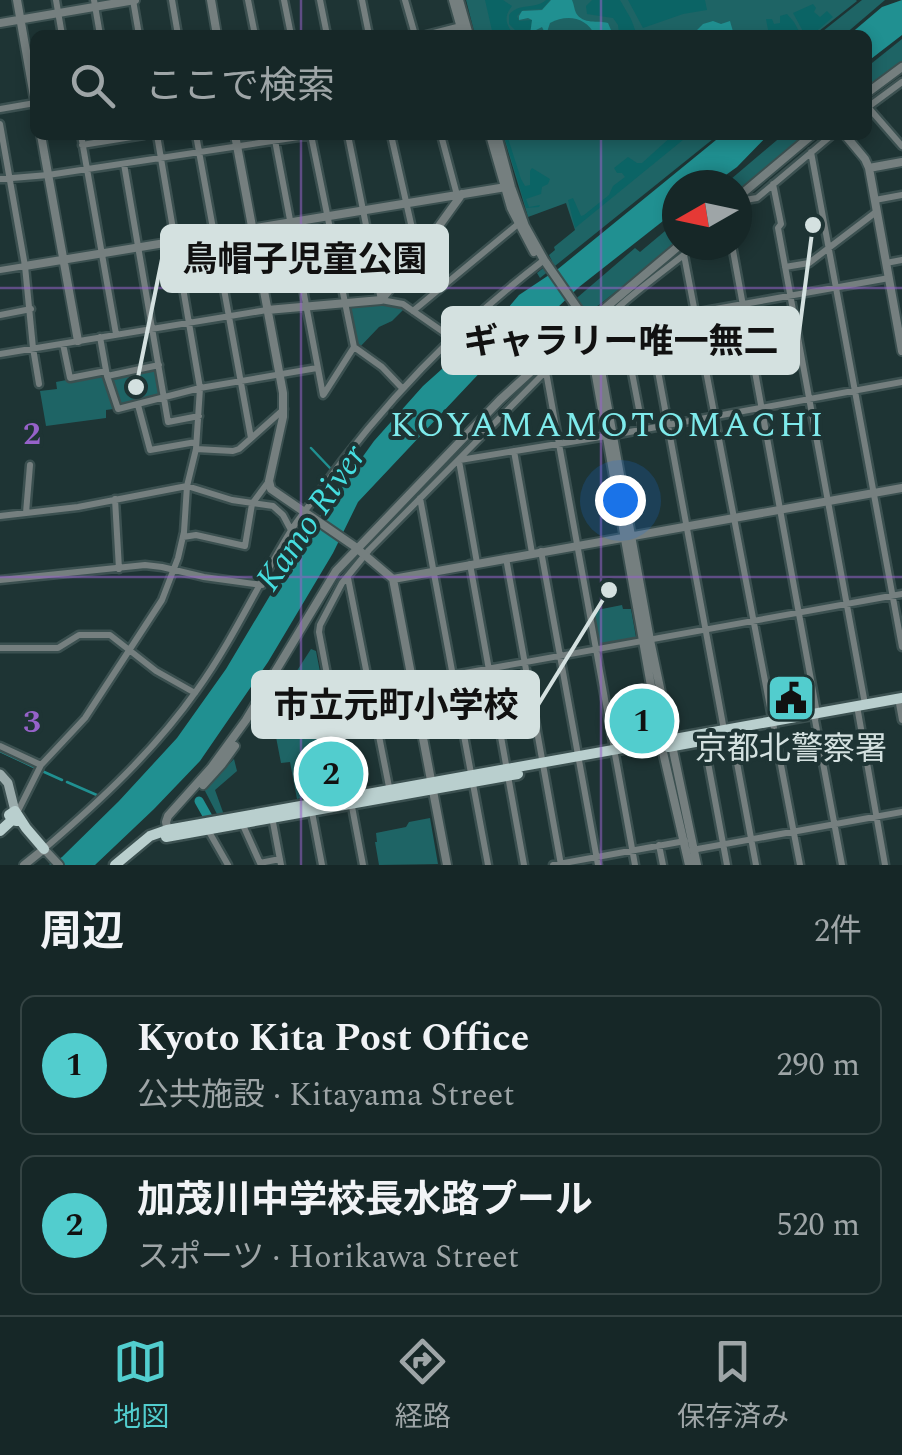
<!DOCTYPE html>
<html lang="ja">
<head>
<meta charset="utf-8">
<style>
	:root { --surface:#162727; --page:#233333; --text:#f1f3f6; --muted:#9ea5a7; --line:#354444; --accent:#52cdce }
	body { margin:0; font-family:Spectral,"Noto Sans JP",serif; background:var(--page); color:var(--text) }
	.compass { position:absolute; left:662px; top:170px; width:90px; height:90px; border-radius:50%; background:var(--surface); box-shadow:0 5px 15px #0003; rotate:261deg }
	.you { position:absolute; left:620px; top:500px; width:35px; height:35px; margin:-25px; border:8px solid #fff; border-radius:50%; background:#1a73e8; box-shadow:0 0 0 15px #1a73e833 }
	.badge { display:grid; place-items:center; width:65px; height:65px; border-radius:50%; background:var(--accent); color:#111; font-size:32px; font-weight:700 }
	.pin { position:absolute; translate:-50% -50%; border:5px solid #fff; box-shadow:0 2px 10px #0006 }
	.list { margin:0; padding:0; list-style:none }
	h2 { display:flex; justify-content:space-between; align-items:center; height:130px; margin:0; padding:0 40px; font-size:42px }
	h2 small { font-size:32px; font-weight:400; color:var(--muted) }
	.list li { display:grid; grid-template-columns:65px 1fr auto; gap:30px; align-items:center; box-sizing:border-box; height:140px; margin:0 20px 20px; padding:0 20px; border:2px solid var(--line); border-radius:15px }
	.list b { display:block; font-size:38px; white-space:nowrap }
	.list p { margin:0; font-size:32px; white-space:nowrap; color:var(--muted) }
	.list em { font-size:32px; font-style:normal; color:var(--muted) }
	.icon { flex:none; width:55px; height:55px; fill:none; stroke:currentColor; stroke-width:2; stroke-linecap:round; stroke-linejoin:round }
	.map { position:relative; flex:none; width:902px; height:865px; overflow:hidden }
	.search { position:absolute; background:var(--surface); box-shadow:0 5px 15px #0003; left:30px; right:30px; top:30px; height:110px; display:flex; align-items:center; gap:25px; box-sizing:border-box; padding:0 35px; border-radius:15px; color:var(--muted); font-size:38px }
	.sheet { height:450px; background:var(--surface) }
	nav { display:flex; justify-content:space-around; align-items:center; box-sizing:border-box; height:140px; border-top:2px solid var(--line); background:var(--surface); font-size:28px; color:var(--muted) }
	nav a { display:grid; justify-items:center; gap:5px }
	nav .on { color:var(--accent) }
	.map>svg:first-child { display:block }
	.green { fill:#1e6465 }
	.forest { fill:#0b6465 }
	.water { fill:#209091 }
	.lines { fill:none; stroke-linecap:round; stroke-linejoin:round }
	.stream { stroke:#209091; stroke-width:2.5 }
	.river { stroke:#209091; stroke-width:9 }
	.minor-casing { stroke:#3b5050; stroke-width:11 }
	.tertiary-casing { stroke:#3b5050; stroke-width:12 }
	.secondary-casing { stroke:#3b5050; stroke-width:14 }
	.primary-casing { stroke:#3b5050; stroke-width:15 }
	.minor { stroke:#757f7f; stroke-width:6 }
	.tertiary { stroke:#757f7f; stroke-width:8 }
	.secondary { stroke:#9bacac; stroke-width:9 }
	.primary { stroke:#b9cfce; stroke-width:10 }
	.grid { fill:none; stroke:#9662c9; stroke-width:2.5; stroke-opacity:0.55 }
	.labels { text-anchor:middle; stroke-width:8; stroke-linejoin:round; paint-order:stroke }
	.poi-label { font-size:32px; fill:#d4e1e0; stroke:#1e3434 }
	.neighbourhood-label { font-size:35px; letter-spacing:2.5px; fill:#7eeaeb; stroke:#1e3434 }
	.water-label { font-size:35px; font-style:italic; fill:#45dddf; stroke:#1e3434 }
	.grid-label { font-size:32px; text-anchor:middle; font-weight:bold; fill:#9662c9; stroke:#1e3434; stroke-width:8; stroke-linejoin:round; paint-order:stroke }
	.leader { fill:none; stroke:#d4e1e0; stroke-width:4 }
	.callout-dot { fill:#d4e1e0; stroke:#1e3434; stroke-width:4 }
	.callout { fill:#d4e1e0; stroke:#d4e1e0; stroke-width:4 }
	.callout-label { font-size:35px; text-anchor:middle; font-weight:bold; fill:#111 }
</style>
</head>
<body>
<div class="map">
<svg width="902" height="865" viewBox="0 0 902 865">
	<rect width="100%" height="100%" fill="#1e3434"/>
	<!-- green -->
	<path class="green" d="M 466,0 L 856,0 L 857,1 L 814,35 L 475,35 Z
		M 862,0 L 885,0 L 844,35 L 818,35 Z
		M 902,39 L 902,62 L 867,88 L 867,67 Z
		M 503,135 L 718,135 L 540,278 L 537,273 L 552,261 L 549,255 L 555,250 L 554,247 L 575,230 L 566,203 L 528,217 Z
		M 783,135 L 807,135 L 737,194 L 737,185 L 724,185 Z
		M 677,221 L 677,243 L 599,305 L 588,311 L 583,306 L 571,315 L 575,321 L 553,341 L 550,338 L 528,358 L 520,349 L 543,330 L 540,325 L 550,321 L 635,248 L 640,252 Z
		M 383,304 L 403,307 L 403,310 L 392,321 L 379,327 L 358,349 L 354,345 L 349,307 Z
		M 156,367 L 161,397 L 119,406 L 110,377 Z
		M 103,373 L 105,375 L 115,406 L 113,409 L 106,410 L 106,418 L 46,426 L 40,391 L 57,389 L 56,382 Z
		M 622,605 L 623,609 L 631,609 L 636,637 L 633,640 L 604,646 L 597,644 L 592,611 Z
		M 311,649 L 316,651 L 332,735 L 330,742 L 311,746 L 321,794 L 297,799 L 290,762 L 281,763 L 271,711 Z
		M 528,685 L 536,733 L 503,738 L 495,691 Z
		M 234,759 L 237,771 L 215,790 L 224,815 L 218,816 L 204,789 Z
		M 430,818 L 438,864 L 379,865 L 375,842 L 377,842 L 376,833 L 406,827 L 409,822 Z"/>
	<!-- forest -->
	<path class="forest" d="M 485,0 L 503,0 L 512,6 C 503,18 506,24 514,35 L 493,35 Z
		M 546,0 L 550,0 L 542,9 L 523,10 L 517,16 L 519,21 L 532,20 L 530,33 L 519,34 L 509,24 L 509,15 C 519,2 535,10 546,0 Z
		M 592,0 L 620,0 L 631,19 L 637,35 L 619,35 L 618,25 L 613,18 L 587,14 L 586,6 Z
		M 628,0 L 705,0 L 707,10 L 683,14 L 643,28 Z
		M 813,4 L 816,8 L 814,12 L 820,17 L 827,11 L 833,17 L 812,35 L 805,35 L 793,13 Z
		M 787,14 L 794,22 L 801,35 L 769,35 L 766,19 L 772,19 L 774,24 L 780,23 L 780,16 Z
		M 504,135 L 507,135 L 521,179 L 525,186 L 530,185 L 530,171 L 532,168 L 550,179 L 548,184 L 542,187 L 541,194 L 526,199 L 529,207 L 540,205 L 539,207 L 526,208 Z
		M 673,135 L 689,135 L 575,228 L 568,200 L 573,198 L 581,216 L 584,215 L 609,195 L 613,186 L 625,177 L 622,173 L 617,173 L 614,168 L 628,157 L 637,163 L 642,163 Z"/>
	<!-- water -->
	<path class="water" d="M 551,0 L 572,0 C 574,4 574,9 576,13 C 583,25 598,20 608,23 L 613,35 L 595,35 C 586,17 567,14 550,23 L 546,35 L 542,27 L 536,30 L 534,35 L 530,35 L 532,20 L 528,18 L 519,20 L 519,16 L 522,11 L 542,10 Z
		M 902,0 L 902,35 L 867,62 L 867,35 L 849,35 L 882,7 Z
		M 713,21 L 721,24 L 730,21 L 734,35 L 722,35 L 716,32 L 706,35 L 680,35 L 697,30 L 703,24 Z
		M 725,135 L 768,135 L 737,167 L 712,185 L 677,185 L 677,210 L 579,287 L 557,308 L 549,311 L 502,355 L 488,364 L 358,502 L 333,553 L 268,662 L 200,761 L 154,809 L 95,865 L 49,865 L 62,857 L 119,801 L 177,738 L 226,669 L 305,537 L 374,441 L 423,386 L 462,351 L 485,335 L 519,295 L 558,269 L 716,140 Z
		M 335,754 L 340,791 L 327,794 L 321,756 Z"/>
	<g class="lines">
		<!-- stream -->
		<path class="stream" d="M 311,448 L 330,468
			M 0,751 L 36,768
			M 42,771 L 62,780
			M 67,782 L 99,796"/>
		<!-- river -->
		<path class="river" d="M 199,801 L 208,817"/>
		<!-- minor casing -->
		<g class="minor-casing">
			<path id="minor" d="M 56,0 L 62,35
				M 94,0 L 100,35
				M 133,0 L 139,35
				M 172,0 L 178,35
				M 248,0 L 255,35
				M 284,0 L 291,35
				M 320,0 L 327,35
				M 362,0 L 369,35
				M 405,0 L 415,35
				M 426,35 L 461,26
				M 868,107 L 902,146
				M 868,107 L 902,82
				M 0,109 L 35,103
				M 0,124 L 25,266 L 33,348 L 39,384
				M 81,135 L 116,334
				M 196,135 L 251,438
				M 274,135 L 323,395
				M 311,135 L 354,347 L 382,367 L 402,388
				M 348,135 L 381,300 L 403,304 L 452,338
				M 391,135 L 418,255
				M 441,135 L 457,195
				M 82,145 L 144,135
				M 811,152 L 902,647
				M 124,164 L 168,422 L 199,416
				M 0,179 L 48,175 L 312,135
				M 773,184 L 781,224 L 778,228 L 865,704
				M 875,200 L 902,195
				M 737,206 L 745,200 L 757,198 L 832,135
				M 732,245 L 817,713 L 815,720 L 842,865
				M 684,255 L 800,865
				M 886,263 L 902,260
				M 785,267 L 809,263 L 876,212
				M 0,270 L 25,266
				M 413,311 L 518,224
				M 0,315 L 31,309
				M 649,322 L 724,730 L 732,736 L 756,865
				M 623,326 L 643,430
				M 598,330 L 889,278
				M 100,337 L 107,376 L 118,409 L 200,388 L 317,368
				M 63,344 L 70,378 L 106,371
				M 0,354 L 267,310
				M 546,372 L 635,865
				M 107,376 L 159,365
				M 324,394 L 354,347
				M 138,405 L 150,450 L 196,442
				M 196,449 L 233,451 L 239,449 L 284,409
				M 514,451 L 532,553
				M 460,460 L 613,435 L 902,382
				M 459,461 L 477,563
				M 420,498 L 488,865
				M 115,499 L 119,569
				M 26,513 L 30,465
				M 0,516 L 78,507 L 187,486 L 232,500 L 273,506 L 283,515 L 291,530
				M 183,537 L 196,535 L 245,546 L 252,504 L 269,481
				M 541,551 L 598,865
				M 506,558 L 561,865
				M 470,564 L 524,865
				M 348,578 L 390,792
				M 0,580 L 145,565 L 162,567 L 204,577 L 262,585
				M 0,648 L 58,648 L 79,635 L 110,635 L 156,671 L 195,693
				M 332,697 L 902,594
				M 898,698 L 902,720
				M 857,706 L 885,865
				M 704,741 L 727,865
				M 0,746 L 41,765
				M 311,807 L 322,865
				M 17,813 L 41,765 L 85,718 L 162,600 L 178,558 L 184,532 L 187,486 L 196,449 L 200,388 L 157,135
				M 272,817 L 281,865
				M 242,823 L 260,863 L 280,859
				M 208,830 L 228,865
				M 659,845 L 663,865
				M 44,849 C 100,801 154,751 197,690 C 233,640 258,584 290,532 C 298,519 308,507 317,495 C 383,403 454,329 544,260
				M 692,850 L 902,812
				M 363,865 L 319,632 L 320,625 L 342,583 L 369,550 L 546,371 L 598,330 C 610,308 674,264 696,245
				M 553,865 L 685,841"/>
		</g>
		<!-- tertiary casing -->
		<g class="tertiary-casing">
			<path id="tertiary" d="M 17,0 L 35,102
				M 211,0 L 217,35
				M 453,0 L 463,35
				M 459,0 L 469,35
				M 0,23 L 135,0
				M 867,93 L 902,67
				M 41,135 L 78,341
				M 235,135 L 283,393 L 283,417 L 269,481 L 271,489 L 354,546 L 393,579 L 447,865
				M 490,135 L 511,208 L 534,252
				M 497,135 L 511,187 L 525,226 L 544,260 L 594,332 L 650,640 L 697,865
				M 845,135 L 865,159 L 869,168 L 902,351
				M 869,168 L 902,162
				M 737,198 L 812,135
				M 25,266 L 506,187
				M 267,310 L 381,300 L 418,255 L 462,194
				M 581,321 L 589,336 L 662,748 L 689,865
				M 393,579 L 902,488
				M 203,785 L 222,764 L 235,746
				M 168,832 L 166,822 L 168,816 L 211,768 L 246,720 L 336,571 L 500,400 L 547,357 L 680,245
				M 24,865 L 44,849 L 59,865"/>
		</g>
		<!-- secondary casing -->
		<g class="secondary-casing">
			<path id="secondary" d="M 0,774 L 8,783 L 15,811"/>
		</g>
		<!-- primary casing -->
		<g class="primary-casing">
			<path id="primary" d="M 668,747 L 739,734
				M 12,820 L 9,815 L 15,811 L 26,828 L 44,849
				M 0,831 L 12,820 L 17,821
				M 166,837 L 518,774
				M 115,865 L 150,836 L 167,830 L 902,698"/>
		</g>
		<!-- minor -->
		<use href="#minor" class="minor"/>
		<!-- tertiary -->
		<use href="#tertiary" class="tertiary"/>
		<!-- secondary -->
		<use href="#secondary" class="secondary"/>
		<!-- primary -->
		<use href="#primary" class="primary"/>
	</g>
	<!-- grid -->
	<path class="grid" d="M 301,0 L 301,35M 601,0 L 601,35M 301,135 L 301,865M 601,135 L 601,865M 0,288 L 902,288M 0,577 L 902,577"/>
	<!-- icons -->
	<defs>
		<g id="civic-square" transform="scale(2.5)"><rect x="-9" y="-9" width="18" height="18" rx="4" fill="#52cdce" stroke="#1e3434"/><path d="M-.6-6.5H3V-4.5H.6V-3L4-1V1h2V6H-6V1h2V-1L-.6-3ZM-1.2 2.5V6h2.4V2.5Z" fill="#111"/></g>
	</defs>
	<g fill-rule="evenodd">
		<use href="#civic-square" x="791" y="698"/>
	</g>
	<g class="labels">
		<!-- poi labels -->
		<g class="poi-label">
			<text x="791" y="759">京都北警察署</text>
		</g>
		<!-- neighbourhood labels -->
		<g class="neighbourhood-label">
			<text x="608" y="436">KOYAMAMOTOMACHI</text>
		</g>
		<!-- water labels -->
		<g class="water-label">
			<text transform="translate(310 517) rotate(-56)" y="12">Kamo River</text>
		</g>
	</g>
	<g class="grid-label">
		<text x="32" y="444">2</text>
		<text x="32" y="732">3</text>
	</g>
	<!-- callouts -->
	<path class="leader" d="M136 387L162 259M813 225L798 341M609 590L538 705"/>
	<g class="callout-dot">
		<circle cx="136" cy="387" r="10"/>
		<circle cx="813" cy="225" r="10"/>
		<circle cx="609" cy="590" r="10"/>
	</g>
	<g class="callout">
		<rect x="162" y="226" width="285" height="65" rx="10"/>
		<rect x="443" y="308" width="355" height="65" rx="10"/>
		<rect x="253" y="672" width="285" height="65" rx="10"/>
	</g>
	<g class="callout-label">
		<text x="305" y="271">鳥帽子児童公園</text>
		<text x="621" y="353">ギャラリー唯一無二</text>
		<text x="396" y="717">市立元町小学校</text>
	</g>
</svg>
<svg class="compass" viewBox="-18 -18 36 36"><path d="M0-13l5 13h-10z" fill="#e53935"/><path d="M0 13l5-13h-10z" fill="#9ea5a7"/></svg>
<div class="you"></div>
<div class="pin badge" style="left:642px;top:721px">1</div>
<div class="pin badge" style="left:331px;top:774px">2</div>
<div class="search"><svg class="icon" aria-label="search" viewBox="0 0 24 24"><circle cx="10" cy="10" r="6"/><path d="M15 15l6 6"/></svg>ここで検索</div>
</div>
<section class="sheet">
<h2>周辺<small>2件</small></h2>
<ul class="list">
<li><span class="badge">1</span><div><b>Kyoto Kita Post Office</b><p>公共施設 · Kitayama Street</p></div><em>290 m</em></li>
<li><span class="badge">2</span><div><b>加茂川中学校長水路プール</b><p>スポーツ · Horikawa Street</p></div><em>520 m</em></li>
</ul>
</section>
<nav>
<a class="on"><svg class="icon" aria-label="map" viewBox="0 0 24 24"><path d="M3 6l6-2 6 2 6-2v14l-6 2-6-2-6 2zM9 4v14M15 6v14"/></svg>地図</a>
<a><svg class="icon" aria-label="directions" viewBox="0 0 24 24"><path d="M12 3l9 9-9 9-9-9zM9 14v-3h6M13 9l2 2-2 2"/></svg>経路</a>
<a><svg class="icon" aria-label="saved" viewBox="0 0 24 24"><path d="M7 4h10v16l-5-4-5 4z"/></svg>保存済み</a>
</nav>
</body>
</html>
